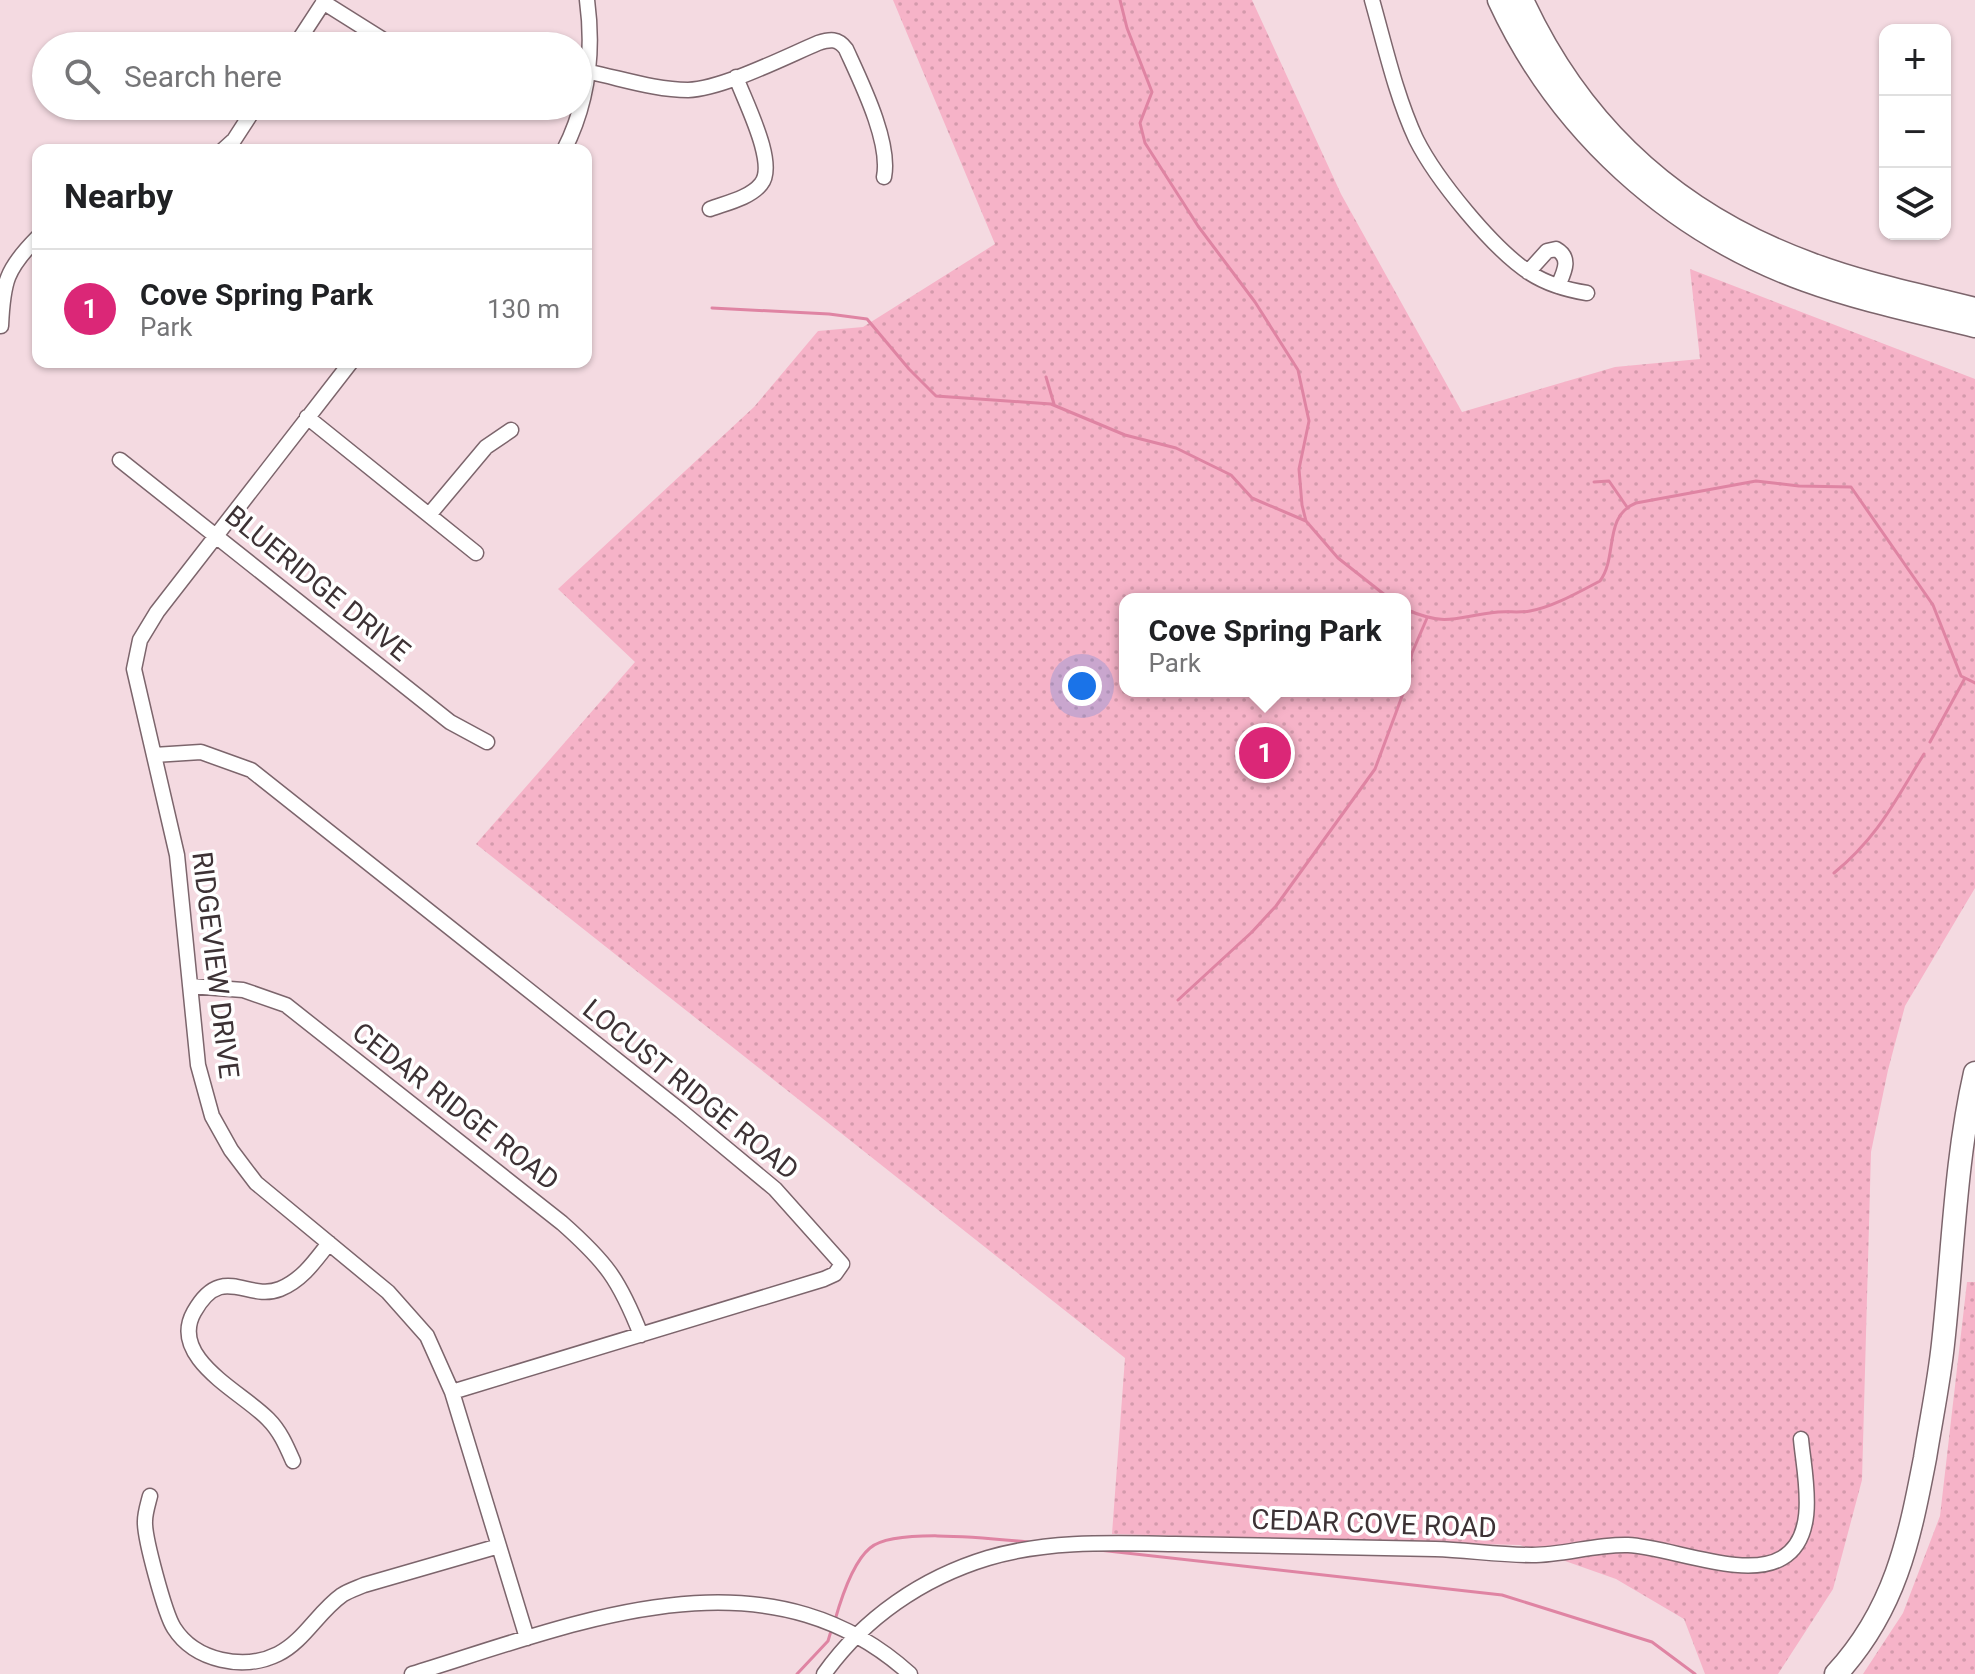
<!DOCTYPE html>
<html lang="en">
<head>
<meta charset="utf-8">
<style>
	:root { --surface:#fff; --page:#f2f2f2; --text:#202124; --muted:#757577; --line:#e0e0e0; --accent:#db2777 }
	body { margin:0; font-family:Roboto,sans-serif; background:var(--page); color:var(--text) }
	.controls { position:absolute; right:24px; top:24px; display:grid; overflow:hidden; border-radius:16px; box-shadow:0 2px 6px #0004 }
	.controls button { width:72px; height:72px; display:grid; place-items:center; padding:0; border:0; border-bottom:2px solid var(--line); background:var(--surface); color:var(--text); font:40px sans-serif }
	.you { position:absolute; left:1082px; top:686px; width:28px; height:28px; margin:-20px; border:6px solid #fff; border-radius:50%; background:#1a73e8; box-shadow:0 0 0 12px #1a73e833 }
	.badge { display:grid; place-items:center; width:52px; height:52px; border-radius:50%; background:var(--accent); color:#fff; font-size:26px; font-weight:700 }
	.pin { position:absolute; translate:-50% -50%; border:4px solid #fff; box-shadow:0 2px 8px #0006 }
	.popup { position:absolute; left:1119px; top:593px; width:292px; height:104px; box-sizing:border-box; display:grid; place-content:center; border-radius:16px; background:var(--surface); filter:drop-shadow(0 2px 6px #0005); font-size:26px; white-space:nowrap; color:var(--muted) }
	.popup b { font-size:30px; color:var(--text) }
	.popup::after { content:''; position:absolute; left:50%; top:100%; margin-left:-16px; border:16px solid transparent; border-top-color:var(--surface) }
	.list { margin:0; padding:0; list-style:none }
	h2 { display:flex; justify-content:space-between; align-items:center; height:104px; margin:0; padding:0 32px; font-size:34px }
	h2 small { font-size:26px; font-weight:400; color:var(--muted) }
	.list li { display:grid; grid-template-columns:52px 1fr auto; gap:24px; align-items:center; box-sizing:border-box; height:120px; padding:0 32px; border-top:2px solid var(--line) }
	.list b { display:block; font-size:30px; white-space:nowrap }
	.list p { margin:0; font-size:26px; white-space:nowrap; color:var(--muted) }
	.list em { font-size:26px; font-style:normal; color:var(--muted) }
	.icon { flex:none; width:44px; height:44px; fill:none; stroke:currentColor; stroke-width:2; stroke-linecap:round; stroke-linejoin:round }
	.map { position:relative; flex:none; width:1975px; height:1674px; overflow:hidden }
	.search { position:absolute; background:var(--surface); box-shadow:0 2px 6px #0004; left:32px; top:32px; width:560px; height:88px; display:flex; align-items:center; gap:20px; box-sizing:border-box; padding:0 28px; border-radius:44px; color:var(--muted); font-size:30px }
	.panel { position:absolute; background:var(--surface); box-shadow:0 2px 6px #0004; left:32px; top:144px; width:560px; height:224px; border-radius:16px }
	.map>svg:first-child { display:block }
	.park { fill:url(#park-dots); fill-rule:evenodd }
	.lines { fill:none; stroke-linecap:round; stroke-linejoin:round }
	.stream { stroke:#df84a3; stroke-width:3 }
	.minor-casing { stroke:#7c656c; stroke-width:17 }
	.highway-casing { stroke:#7c656c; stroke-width:25 }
	.minor { stroke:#fff; stroke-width:14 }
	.highway { stroke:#fff; stroke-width:22 }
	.labels { text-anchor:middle; stroke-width:7; stroke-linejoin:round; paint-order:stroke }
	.street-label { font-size:28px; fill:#3d3235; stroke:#fff }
</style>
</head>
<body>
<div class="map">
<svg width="1975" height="1674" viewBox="0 0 1975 1674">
	<defs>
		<pattern id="park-dots" width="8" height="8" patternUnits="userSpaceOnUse" patternTransform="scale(2)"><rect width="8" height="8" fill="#f6b3c8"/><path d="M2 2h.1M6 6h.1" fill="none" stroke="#d49aac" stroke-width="1.8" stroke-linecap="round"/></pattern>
	</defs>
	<rect width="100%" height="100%" fill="#f4dae1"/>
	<!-- park -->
	<path class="park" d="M 893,0 L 1252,0 L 1341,194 L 1462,412 L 1615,367 L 1700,359 L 1690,269 L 1975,379 L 1975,888 L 1905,1006 L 1888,1070 L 1871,1152 L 1862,1480 L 1833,1589 L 1778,1674 L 1705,1674 L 1684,1619 L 1616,1579 L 1520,1545 L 1112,1534 L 1125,1358 L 476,844 L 635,662 L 558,589 L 754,407 L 818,331 L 863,327 L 995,244 ZM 1125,599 L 1405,599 L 1405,691 L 1125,691 Z
		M 1967,1282 L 1975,1282 L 1975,1674 L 1863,1674 L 1903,1613 L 1940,1516 Z"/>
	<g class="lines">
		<!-- stream -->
		<path class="stream" d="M 1120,0 L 1127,28 L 1152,92 L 1140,123 L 1145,143 L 1198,226 L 1255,302 L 1298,370 L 1309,421 L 1299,469 L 1302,505 L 1306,521
			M 712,308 L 829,314 L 867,319 L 909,369 L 936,396 L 1051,404 L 1125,435 L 1176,448 L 1231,475 L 1252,498 L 1306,521 L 1338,558 L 1390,599
			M 1046,377 L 1054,404
			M 1594,482 L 1609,481 L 1627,507
			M 1405,609 C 1449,628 1455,616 1498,612 C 1508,611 1519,613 1530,611 C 1553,607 1579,592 1600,581 C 1618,557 1603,516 1636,503 L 1756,481 L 1799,486 L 1851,487 L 1933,605 L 1961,676 L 1975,683
			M 1405,688 L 1412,653 L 1427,618
			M 1930,742 L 1965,678
			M 1834,873 C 1879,836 1894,802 1924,754
			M 1178,1000 L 1252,932 L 1276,906 L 1375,769 L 1404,691
			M 1099,1550 L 1502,1595 L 1652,1642 L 1695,1674
			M 835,1620 C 841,1599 853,1562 870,1548 C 895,1527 995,1539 1028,1542
			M 797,1674 L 828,1641 L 831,1631"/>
		<!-- minor casing -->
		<g class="minor-casing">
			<path id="minor" d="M 1372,0 C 1385,46 1396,96 1416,139 C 1436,179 1493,249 1530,273 C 1547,284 1568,290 1587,293
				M 323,2 L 393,46
				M 295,46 L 325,0
				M 589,72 C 620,78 655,90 688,90 C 722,89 785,57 818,43 C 830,39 838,38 846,49 C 861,82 891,142 884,177
				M 223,150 L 234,140 L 256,106
				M 564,150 C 588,103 594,52 587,0
				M 710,209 C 726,203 750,198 761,184 C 778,164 744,100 736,77
				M 1528,272 L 1547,251 L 1556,249 C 1572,258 1564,272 1558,286
				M 1,326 C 3,282 6,269 38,237
				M 351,362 L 157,612 L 140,640 L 134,669 L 177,855 L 198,1065 L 212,1116 L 231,1150 L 256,1183 L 388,1292 L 427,1336 L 452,1392 L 527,1638
				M 307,417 L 476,553
				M 120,460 L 450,722 L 487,742
				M 429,515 L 486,447 L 511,430
				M 154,755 L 201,752 L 251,770 L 681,1111 L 775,1189 L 842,1264 L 835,1274 L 824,1279 L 452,1392
				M 190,986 L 243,990 L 286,1005 L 562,1223 C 606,1262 619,1279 641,1335
				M 293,1461 C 286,1445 280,1431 268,1419 C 242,1392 168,1358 194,1312 C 222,1262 247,1302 280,1289 C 302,1280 315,1261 329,1243
				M 150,1496 C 148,1504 145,1513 145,1521 C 144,1537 165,1614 174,1628 C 195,1661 244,1671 278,1654 C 304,1641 318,1612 342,1595 C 348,1591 357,1588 364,1585 L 499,1546
				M 412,1674 C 575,1624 764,1542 910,1674
				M 824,1674 C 864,1618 922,1578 988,1558 C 1048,1540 1114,1543 1175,1544 C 1261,1545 1348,1547 1435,1549 C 1467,1550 1500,1555 1532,1555 C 1564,1555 1595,1544 1628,1545 C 1670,1547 1745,1580 1782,1558 C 1820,1536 1804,1474 1801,1439"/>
		</g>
		<!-- highway casing -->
		<g class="highway-casing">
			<path id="highway" d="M 1499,0 C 1559,130 1670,231 1805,280 C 1860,300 1918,312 1975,326
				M 1522,0 C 1581,128 1679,216 1811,264 C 1864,284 1920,295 1975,309
				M 1836,1674 C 1895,1610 1909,1541 1925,1458 C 1931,1420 1939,1382 1943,1344 C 1953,1254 1955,1161 1975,1073"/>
		</g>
		<!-- minor -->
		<use href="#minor" class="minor"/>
		<!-- highway -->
		<use href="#highway" class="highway"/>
	</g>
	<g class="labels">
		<!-- street labels -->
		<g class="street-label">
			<text transform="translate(318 583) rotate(39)" y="10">BLUERIDGE DRIVE</text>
			<text transform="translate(216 965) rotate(83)" y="10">RIDGEVIEW DRIVE</text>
			<text transform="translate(691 1089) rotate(39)" y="10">LOCUST RIDGE ROAD</text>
			<text transform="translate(456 1106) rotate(38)" y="10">CEDAR RIDGE ROAD</text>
			<text transform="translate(1374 1523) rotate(2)" y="10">CEDAR COVE ROAD</text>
		</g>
	</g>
</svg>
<div class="controls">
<button>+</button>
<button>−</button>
<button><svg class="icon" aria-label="layers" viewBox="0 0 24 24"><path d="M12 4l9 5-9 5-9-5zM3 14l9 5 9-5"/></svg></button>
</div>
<div class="you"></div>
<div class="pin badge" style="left:1265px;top:753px">1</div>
<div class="popup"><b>Cove Spring Park</b>Park</div>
<div class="search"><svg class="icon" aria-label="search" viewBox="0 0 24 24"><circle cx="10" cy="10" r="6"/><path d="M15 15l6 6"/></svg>Search here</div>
<section class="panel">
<h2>Nearby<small></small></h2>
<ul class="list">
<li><span class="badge">1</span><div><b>Cove Spring Park</b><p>Park</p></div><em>130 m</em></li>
</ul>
</section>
</div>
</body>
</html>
